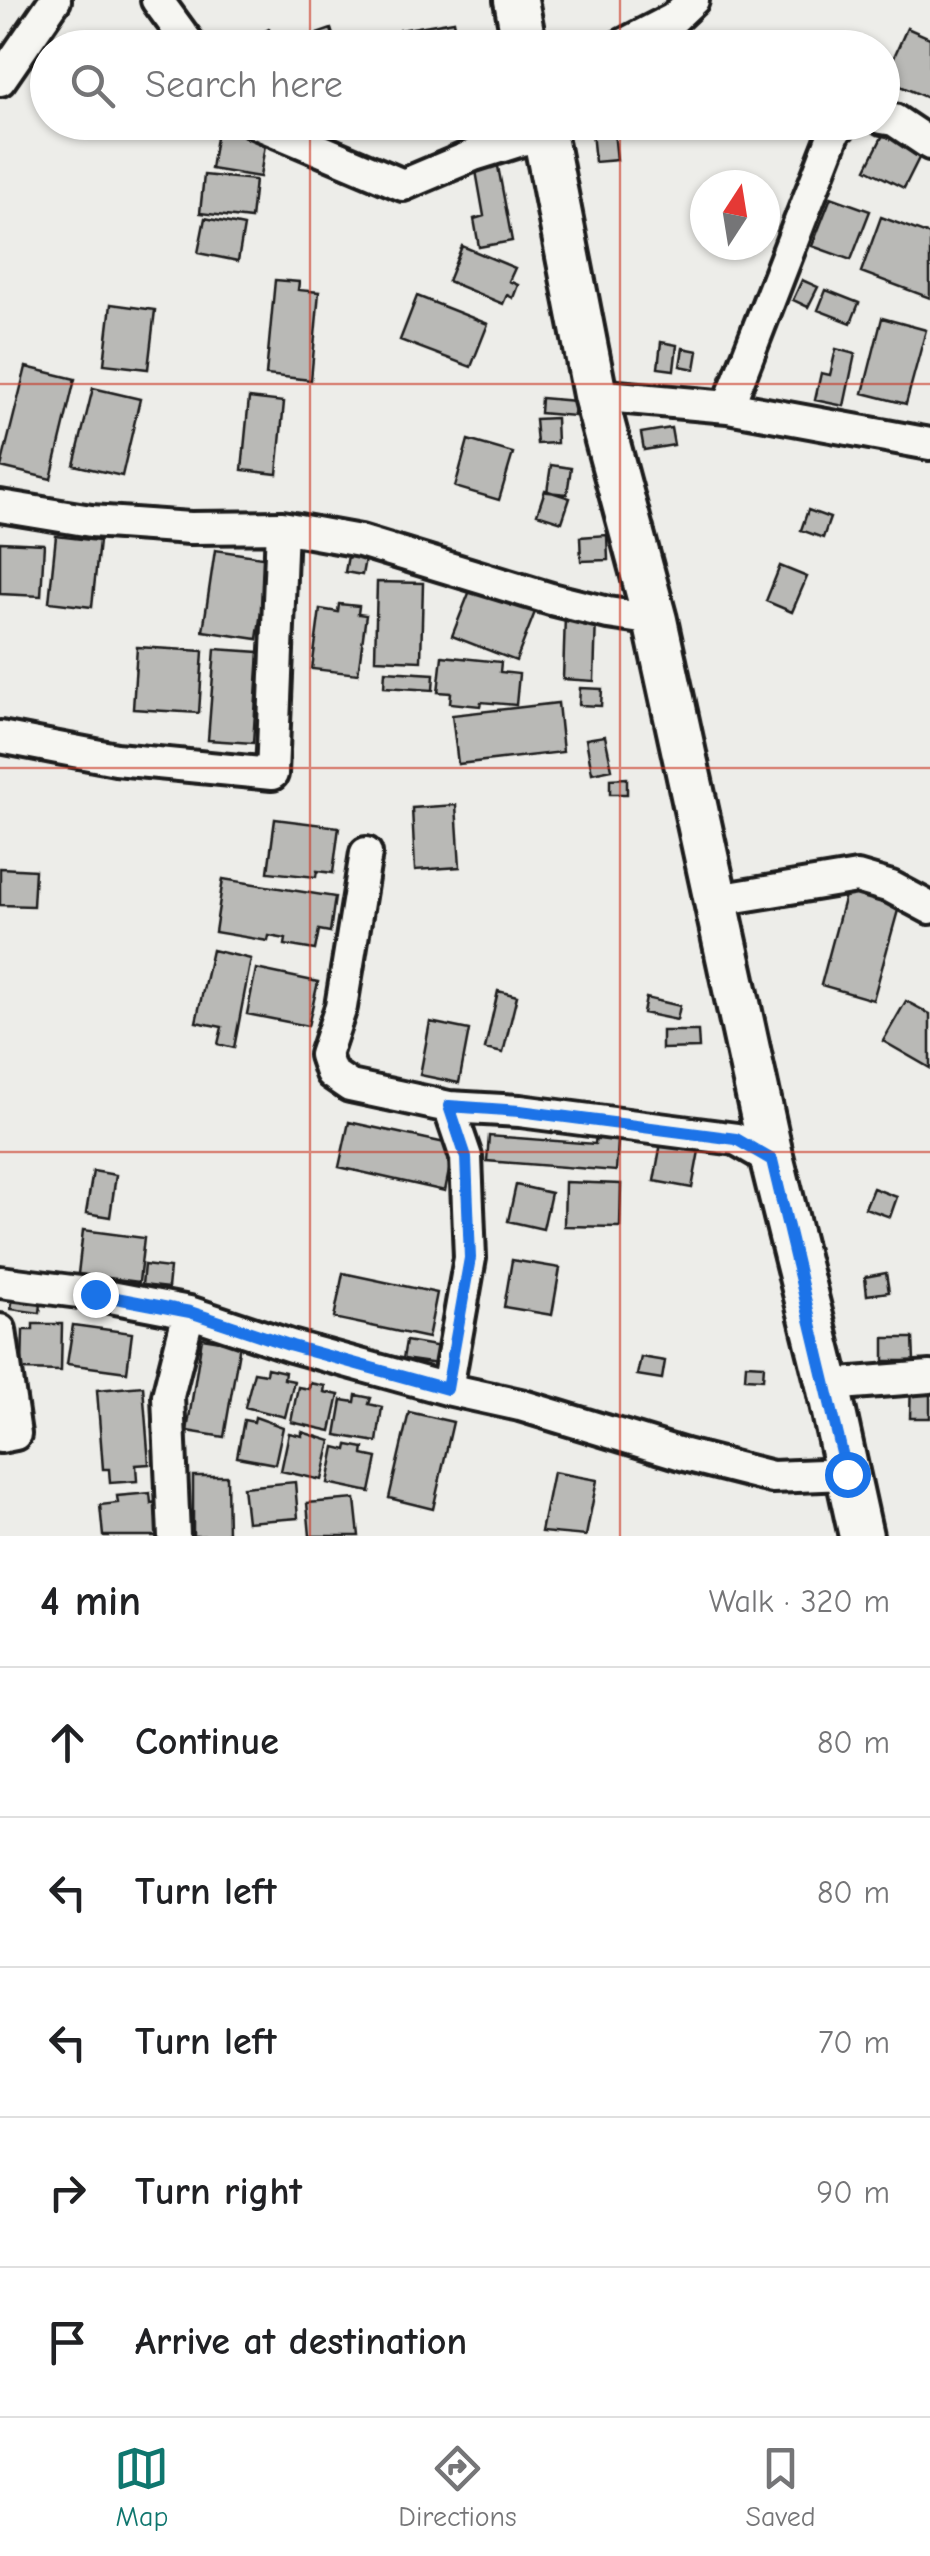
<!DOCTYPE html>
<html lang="en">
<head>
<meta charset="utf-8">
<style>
	:root { --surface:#fff; --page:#f2f2f2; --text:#202124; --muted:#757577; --line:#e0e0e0; --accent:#0f766e }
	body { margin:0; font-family:"Comic Neue",sans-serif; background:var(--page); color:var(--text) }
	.compass { position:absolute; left:690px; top:170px; width:90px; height:90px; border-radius:50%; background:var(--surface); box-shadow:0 2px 8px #0004; rotate:12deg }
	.stop { position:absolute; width:30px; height:30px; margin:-22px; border:8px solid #1a73e8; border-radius:50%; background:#fff }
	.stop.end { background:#1a73e8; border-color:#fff; box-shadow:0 2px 10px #0008 }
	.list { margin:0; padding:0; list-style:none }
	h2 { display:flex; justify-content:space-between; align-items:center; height:130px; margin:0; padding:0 40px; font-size:42px }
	h2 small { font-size:32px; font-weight:400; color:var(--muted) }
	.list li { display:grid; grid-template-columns:65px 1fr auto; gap:30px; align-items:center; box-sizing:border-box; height:150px; padding:0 40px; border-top:2px solid var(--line) }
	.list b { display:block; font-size:38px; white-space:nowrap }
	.list em { font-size:32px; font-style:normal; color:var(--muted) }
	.icon { flex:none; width:55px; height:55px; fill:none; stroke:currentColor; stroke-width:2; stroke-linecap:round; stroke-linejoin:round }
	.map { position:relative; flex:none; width:930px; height:1536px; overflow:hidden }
	.search { position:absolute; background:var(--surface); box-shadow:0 2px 8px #0004; left:30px; right:30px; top:30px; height:110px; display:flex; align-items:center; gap:25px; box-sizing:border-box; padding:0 35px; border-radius:55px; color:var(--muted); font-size:38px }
	.sheet { height:880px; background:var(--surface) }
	nav { display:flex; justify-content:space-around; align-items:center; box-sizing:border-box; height:140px; border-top:2px solid var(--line); background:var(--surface); font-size:28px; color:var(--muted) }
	nav a { display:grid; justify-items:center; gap:5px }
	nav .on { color:var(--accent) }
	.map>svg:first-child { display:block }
	.building { fill:#b9b9b6; stroke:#1c1c1c; stroke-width:2.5 }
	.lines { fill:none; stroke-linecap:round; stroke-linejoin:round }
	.street-casing { stroke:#1c1c1c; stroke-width:38 }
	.secondary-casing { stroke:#1c1c1c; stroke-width:50 }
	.street { stroke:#f6f6f2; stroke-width:30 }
	.secondary { stroke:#f6f6f2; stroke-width:42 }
	.route { stroke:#1a73e8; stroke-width:12 }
	.grid { fill:none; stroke:#c8321e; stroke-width:2.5; stroke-opacity:0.55 }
</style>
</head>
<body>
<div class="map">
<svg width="930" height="1536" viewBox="0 0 930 1536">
	<rect width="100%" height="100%" fill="#edede9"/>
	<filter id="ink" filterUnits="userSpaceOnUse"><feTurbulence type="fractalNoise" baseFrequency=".01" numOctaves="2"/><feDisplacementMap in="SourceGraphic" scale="20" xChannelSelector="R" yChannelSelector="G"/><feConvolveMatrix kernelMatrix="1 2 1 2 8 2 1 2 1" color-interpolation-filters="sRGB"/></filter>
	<g filter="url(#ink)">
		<!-- building -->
		<path class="building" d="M 454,21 L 459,48 L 403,48 L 400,30 Z
			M 907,28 L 930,38 L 930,99 L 884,79 Z
			M 269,29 L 279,48 L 235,48 Z
			M 331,29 L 337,48 L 289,48 L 288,44 Z
			M 591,122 L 613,122 L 617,160 L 595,162 Z
			M 217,131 L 266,138 L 260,177 L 211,169 Z
			M 883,135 L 921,154 L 904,188 L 866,169 Z
			M 497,161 L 512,241 L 479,247 L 474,219 L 484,216 L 475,165 Z
			M 204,175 L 255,180 L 251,219 L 200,213 Z
			M 831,197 L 870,211 L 851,260 L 812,246 Z
			M 881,217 L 930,235 L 930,298 L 861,272 Z
			M 205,218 L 244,226 L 238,261 L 198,253 Z
			M 462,246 L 515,268 L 509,281 L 518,285 L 513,298 L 507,295 L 503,304 L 448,281 Z
			M 275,280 L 299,282 L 298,290 L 319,292 L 311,380 L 266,375 Z
			M 802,280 L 818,287 L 808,307 L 793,300 Z
			M 826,290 L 859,303 L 851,323 L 818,310 Z
			M 417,296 L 488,324 L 471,367 L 400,340 Z
			M 111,304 L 155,310 L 148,369 L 104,364 Z
			M 882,318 L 926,330 L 906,404 L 863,393 Z
			M 661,342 L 677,345 L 674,370 L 658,368 Z
			M 683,348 L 698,351 L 695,369 L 680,366 Z
			M 836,349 L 855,354 L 844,406 L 815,400 L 821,373 L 830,375 Z
			M 26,367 L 75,379 L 51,479 L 1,467 Z
			M 93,388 L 140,399 L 122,476 L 74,465 Z
			M 249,398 L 284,402 L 277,474 L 242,470 Z
			M 541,398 L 575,401 L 574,416 L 540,413 Z
			M 556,418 L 557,443 L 537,444 L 535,419 Z
			M 671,428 L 674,445 L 644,450 L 641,433 Z
			M 468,440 L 513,453 L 499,500 L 455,487 Z
			M 551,465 L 571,468 L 567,494 L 547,492 Z
			M 545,490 L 570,498 L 562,522 L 537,514 Z
			M 808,510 L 830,518 L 823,538 L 801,530 Z
			M 607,535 L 608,560 L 581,561 L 580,537 Z
			M 56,536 L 99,541 L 92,607 L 49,602 Z
			M 0,542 L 44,544 L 41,596 L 0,594 Z
			M 215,550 L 269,558 L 257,639 L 203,631 Z
			M 348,556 L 365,559 L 362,575 L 345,572 Z
			M 780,566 L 807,577 L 792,612 L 766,601 Z
			M 377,582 L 423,583 L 421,661 L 375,659 Z
			M 471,588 L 535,612 L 516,661 L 452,636 Z
			M 339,604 L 359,606 L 358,614 L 366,615 L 358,674 L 312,669 L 320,609 L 338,612 Z
			M 565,615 L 596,616 L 594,681 L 563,679 Z
			M 137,647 L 203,651 L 199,713 L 133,709 Z
			M 215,649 L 259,652 L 253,743 L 208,740 Z
			M 442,656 L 501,662 L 500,672 L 519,674 L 516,705 L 481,702 L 480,706 L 450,703 L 451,693 L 438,692 Z
			M 385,671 L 434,674 L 433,690 L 384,687 Z
			M 580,688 L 602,689 L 601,706 L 579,705 Z
			M 558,703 L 563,752 L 458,764 L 452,715 Z
			M 605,736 L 612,769 L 592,773 L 586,739 Z
			M 627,778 L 627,794 L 610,794 L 610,779 Z
			M 456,805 L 460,867 L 415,870 L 412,808 Z
			M 275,819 L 339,827 L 333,873 L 317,871 L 316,877 L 268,872 Z
			M 0,868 L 35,870 L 33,906 L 0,905 Z
			M 223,879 L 335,897 L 330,932 L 319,930 L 315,950 L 285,945 L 286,939 L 269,936 L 268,941 L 215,932 Z
			M 847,888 L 900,903 L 873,1000 L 821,985 Z
			M 212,950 L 251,959 L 234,1048 L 218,1044 L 222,1027 L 196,1022 Z
			M 256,969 L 318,982 L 308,1026 L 247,1014 Z
			M 498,991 L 517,996 L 503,1053 L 485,1049 Z
			M 646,998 L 680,1006 L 677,1020 L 643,1013 Z
			M 906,1001 L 930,1014 L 930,1068 L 883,1041 Z
			M 430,1022 L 469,1030 L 459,1083 L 420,1075 Z
			M 662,1031 L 698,1031 L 699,1048 L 662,1049 Z
			M 349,1122 L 454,1145 L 445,1191 L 339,1167 Z
			M 597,1126 L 619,1127 L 616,1171 L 487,1161 L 489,1136 L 595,1144 Z
			M 661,1143 L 699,1151 L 692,1188 L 654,1181 Z
			M 93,1171 L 116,1175 L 110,1217 L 86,1213 Z
			M 565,1182 L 621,1184 L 620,1227 L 564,1226 Z
			M 516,1185 L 551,1193 L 543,1229 L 508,1221 Z
			M 873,1188 L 897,1197 L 890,1217 L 865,1208 Z
			M 83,1230 L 144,1238 L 139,1282 L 78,1274 Z
			M 512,1260 L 560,1268 L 552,1315 L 504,1307 Z
			M 144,1265 L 170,1268 L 168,1288 L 142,1285 Z
			M 343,1273 L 437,1293 L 428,1338 L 334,1318 Z
			M 886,1273 L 889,1292 L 867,1295 L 865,1277 Z
			M 14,1290 L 42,1293 L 40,1313 L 11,1309 Z
			M 33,1324 L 62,1324 L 61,1371 L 22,1370 L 23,1330 L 33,1330 Z
			M 73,1325 L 132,1333 L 127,1372 L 67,1364 Z
			M 202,1338 L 240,1344 L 224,1437 L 187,1431 Z
			M 884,1338 L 913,1338 L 914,1361 L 884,1361 Z
			M 406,1341 L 441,1347 L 438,1364 L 403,1359 Z
			M 641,1357 L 665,1361 L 662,1379 L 637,1375 Z
			M 746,1364 L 764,1365 L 763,1379 L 745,1378 Z
			M 267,1368 L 285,1372 L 284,1379 L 294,1381 L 285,1417 L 245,1407 L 254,1372 L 266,1374 Z
			M 911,1379 L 930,1380 L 930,1418 L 910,1418 Z
			M 310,1383 L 325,1386 L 324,1392 L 339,1395 L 331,1431 L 291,1422 L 298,1387 L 309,1389 Z
			M 143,1386 L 149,1464 L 136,1465 L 137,1481 L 110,1483 L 109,1469 L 103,1469 L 97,1390 Z
			M 356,1395 L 371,1398 L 369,1404 L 382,1407 L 377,1442 L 336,1435 L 342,1400 L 355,1402 Z
			M 409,1412 L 453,1422 L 433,1509 L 389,1498 Z
			M 255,1417 L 283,1427 L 275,1464 L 237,1457 L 244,1420 L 254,1422 Z
			M 302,1432 L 331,1441 L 322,1480 L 281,1471 L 289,1433 L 302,1436 Z
			M 348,1445 L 364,1448 L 363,1455 L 377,1458 L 370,1492 L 328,1483 L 335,1447 L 347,1450 Z
			M 553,1472 L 597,1480 L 586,1536 L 541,1532 Z
			M 193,1476 L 227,1476 L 228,1536 L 193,1536 Z
			M 295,1482 L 298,1518 L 247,1522 L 243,1487 Z
			M 150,1493 L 151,1503 L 156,1502 L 158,1536 L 103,1536 L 100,1505 L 118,1503 L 117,1496 Z
			M 355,1499 L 359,1536 L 310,1536 L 307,1503 Z"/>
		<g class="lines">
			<!-- street casing -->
			<g class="street-casing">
				<path id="street" d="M 157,0 L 192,48
					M 617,48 L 673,19 L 693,0
					M 0,80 L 55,0
					M 882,118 L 894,120 L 930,144
					M 254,122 L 403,185 L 474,155 L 544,133
					M 595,395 L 728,407 L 930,444
					M 728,407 L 835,131 L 844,122
					M 0,506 L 91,521 L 190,528 L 282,527 L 360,541 L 551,599 L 608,613 L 655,620
					M 0,737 L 116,759 L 272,774 L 282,527
					M 366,853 L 341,1007 L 325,1055 L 331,1073 L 350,1086 L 449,1107 L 520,1111 L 736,1139 L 772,1160
					M 717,900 L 857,877 L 891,887 L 930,908
					M 0,1282 L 95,1294 L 189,1312 L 291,1346 L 447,1389 L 520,1405 L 685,1455 L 772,1477 L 847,1474
					M 0,1330 L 15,1434 L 0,1437
					M 828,1385 L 930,1377
					M 447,1389 L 470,1258 L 466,1157 L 449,1107
					M 174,1536 L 168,1396 L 189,1312"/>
			</g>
			<!-- secondary casing -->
			<g class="secondary-casing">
				<path id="secondary" d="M 516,0 L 525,48
					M 542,122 L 595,395 L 655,620 L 772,1160 L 828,1385 L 861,1536"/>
			</g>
			<!-- street -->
			<use href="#street" class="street"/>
			<!-- secondary -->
			<use href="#secondary" class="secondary"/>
		</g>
	</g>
	<g class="lines" filter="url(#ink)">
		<!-- route -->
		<path class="route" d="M 95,1294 L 190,1312 L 292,1346 L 447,1389 L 470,1258 L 466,1157 L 449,1106 L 520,1111 L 736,1139 L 772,1160 L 847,1474"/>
	</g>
	<!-- grid -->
	<path class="grid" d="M 310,0 L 310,48M 620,0 L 620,48M 310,122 L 310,1536M 620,122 L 620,1536M 0,384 L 930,384M 0,768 L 930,768M 0,1152 L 930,1152"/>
</svg>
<svg class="compass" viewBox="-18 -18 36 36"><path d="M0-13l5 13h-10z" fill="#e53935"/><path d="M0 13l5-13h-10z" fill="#757577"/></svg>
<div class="stop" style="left:847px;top:1474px"></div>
<div class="stop end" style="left:95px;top:1294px"></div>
<div class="search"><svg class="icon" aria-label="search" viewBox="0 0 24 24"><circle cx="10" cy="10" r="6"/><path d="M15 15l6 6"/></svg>Search here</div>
</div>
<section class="sheet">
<h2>4 min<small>Walk · 320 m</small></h2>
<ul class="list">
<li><svg class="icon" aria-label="ahead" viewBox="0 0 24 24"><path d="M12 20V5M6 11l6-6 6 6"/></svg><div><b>Continue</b></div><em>80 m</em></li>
<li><svg class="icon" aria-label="left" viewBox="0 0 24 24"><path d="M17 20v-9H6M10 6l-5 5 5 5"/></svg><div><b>Turn left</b></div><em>80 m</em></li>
<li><svg class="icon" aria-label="left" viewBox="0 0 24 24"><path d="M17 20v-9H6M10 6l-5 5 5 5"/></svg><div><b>Turn left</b></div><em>70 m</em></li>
<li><svg class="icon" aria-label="right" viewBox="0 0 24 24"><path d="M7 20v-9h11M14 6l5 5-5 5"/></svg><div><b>Turn right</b></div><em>90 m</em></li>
<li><svg class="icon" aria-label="arrive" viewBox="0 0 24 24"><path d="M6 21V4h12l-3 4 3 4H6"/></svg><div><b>Arrive at destination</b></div></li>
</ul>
</section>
<nav>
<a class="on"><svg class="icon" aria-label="map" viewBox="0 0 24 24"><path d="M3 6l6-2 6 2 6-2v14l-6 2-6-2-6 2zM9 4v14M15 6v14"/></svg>Map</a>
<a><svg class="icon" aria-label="directions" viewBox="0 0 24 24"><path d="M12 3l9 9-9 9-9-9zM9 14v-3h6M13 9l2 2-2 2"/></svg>Directions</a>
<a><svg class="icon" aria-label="saved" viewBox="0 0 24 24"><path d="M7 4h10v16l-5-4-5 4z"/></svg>Saved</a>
</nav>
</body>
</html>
